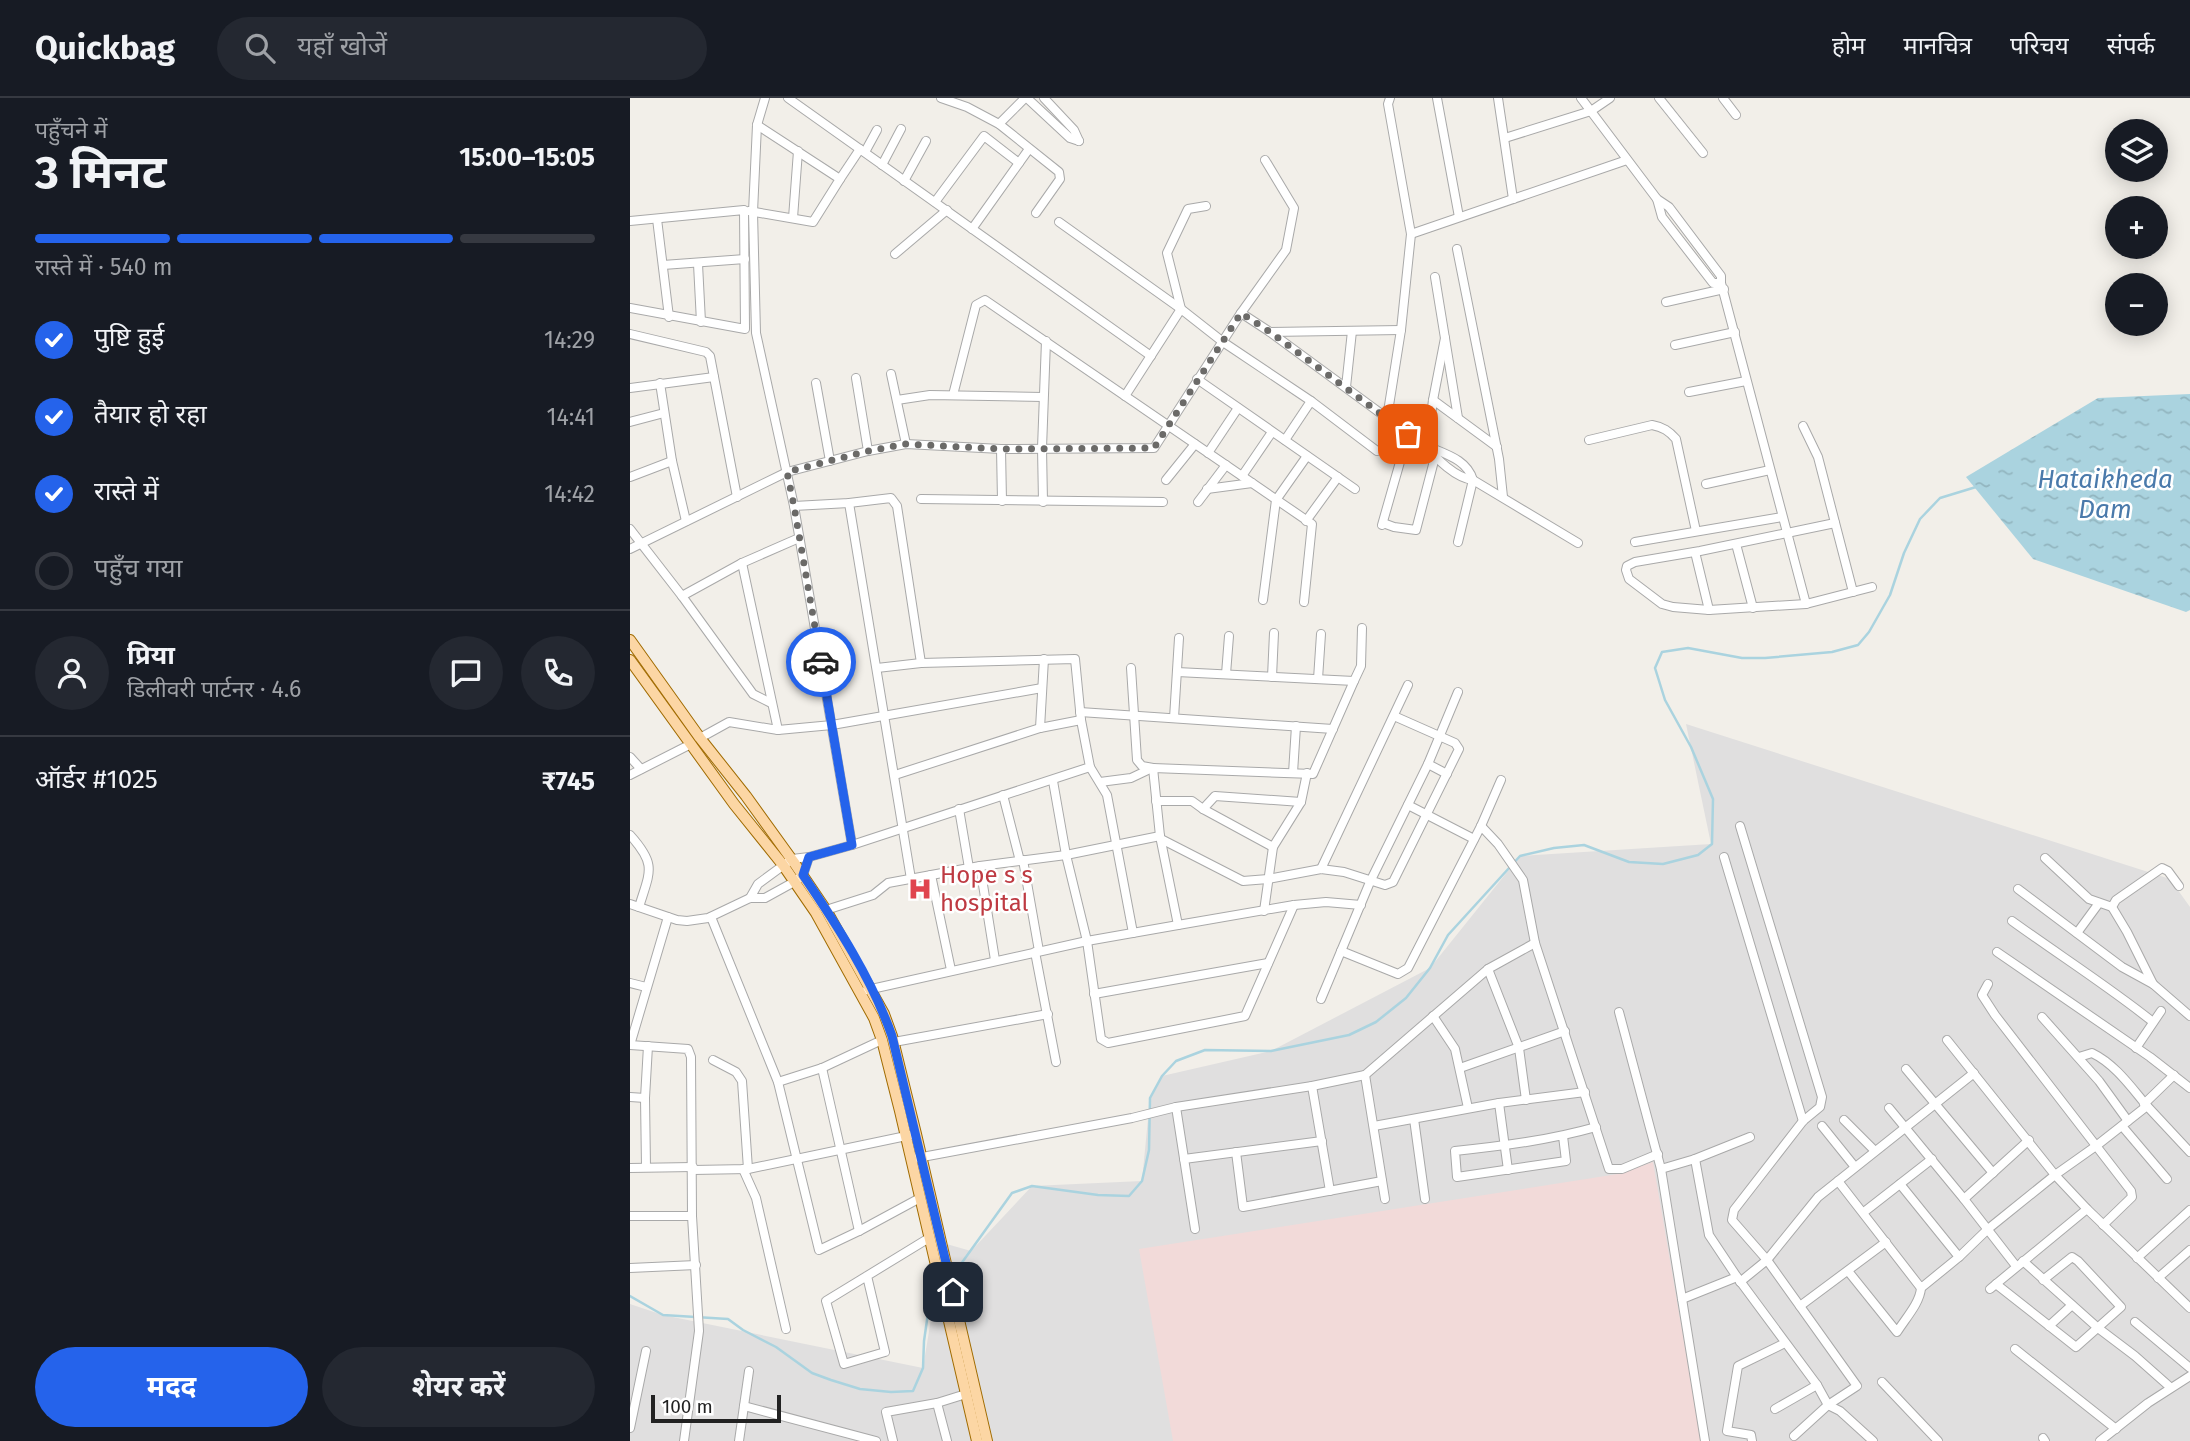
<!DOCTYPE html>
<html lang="hi">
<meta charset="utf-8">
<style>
:root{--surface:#171b24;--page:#242831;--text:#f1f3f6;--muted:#9ea1a6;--line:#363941;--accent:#2563eb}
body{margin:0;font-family:"Fira Sans","Noto Sans Devanagari",sans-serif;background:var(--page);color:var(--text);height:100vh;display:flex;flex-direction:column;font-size:26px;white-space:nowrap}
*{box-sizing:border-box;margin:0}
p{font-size:23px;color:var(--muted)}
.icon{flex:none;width:38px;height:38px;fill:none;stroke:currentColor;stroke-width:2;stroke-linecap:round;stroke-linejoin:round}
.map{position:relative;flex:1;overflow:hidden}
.drawer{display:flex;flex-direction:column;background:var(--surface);width:630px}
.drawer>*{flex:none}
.tools{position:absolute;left:1475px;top:21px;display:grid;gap:14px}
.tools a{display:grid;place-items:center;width:63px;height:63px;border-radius:50%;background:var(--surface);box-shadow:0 4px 18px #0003;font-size:35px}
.scale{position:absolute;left:21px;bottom:18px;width:130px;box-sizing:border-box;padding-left:7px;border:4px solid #222;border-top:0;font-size:19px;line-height:24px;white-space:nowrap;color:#222;-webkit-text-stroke:5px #fff;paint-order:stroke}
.pin{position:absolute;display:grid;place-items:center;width:60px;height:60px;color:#fff;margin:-30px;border-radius:14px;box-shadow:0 4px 10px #0006}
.courier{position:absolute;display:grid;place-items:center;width:70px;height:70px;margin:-35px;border:5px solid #2563eb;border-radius:50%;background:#fff;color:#222;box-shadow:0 2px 9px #0007}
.head em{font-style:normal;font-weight:700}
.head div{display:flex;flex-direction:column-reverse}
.head{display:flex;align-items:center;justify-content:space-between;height:119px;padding:0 35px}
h1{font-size:46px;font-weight:700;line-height:52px}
.bar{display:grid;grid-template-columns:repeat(4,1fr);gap:10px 7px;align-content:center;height:84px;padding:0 35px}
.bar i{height:9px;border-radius:5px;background:var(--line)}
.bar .active{background:var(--accent)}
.bar p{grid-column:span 4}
.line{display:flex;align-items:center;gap:18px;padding:0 35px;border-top:2px solid var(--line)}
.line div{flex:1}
.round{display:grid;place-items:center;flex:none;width:74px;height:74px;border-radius:37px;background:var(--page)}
ol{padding:0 35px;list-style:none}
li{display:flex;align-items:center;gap:21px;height:77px}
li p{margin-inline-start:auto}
li .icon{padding:7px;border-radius:50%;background:var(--accent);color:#fff;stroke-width:4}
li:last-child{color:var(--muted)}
li i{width:38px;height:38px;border:4px solid var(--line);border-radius:50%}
.cta{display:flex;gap:14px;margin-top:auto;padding:14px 35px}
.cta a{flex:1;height:80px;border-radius:42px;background:var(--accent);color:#fff;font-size:28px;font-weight:700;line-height:80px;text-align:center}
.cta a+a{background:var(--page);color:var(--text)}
header{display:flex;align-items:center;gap:42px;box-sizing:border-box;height:98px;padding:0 35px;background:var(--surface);border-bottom:2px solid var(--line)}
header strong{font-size:33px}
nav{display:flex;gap:38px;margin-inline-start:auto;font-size:24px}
.search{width:490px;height:63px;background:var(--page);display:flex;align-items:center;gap:18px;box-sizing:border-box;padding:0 24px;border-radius:38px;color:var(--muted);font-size:26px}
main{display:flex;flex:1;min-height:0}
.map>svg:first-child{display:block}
.residential{fill:#e0dfdf}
.commercial{fill:#f2dad9}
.water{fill:url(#water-ripples)}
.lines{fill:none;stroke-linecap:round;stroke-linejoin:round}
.stream{stroke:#aad3df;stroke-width:2.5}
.minor-casing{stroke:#a9a9a9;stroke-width:10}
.major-casing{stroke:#a06b00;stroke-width:12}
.minor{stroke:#fff;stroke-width:8}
.major{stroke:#fcd6a4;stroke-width:10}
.done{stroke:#6b6a68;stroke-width:7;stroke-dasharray:0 12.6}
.route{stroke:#2563eb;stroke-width:9}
.labels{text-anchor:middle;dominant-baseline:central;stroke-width:5;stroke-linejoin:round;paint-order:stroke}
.health-label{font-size:24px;fill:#be3a42;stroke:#fff;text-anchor:start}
.water-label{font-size:26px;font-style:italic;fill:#4a7aab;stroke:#fff}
</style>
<header>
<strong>Quickbag</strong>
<div class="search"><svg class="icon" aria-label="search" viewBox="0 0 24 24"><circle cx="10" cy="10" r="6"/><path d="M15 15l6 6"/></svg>यहाँ खोजें</div>
<nav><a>होम</a><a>मानचित्र</a><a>परिचय</a><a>संपर्क</a></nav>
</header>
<main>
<section class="drawer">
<div class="head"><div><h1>3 मिनट</h1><p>पहुँचने में</p></div><em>15:00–15:05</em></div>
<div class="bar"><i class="active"></i><i class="active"></i><i class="active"></i><i></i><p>रास्ते में · 540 m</p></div>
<ol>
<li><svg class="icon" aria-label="check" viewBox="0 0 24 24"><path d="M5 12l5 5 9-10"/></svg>पुष्टि हुई<p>14:29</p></li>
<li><svg class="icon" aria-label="check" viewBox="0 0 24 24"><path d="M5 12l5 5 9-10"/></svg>तैयार हो रहा<p>14:41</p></li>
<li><svg class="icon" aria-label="check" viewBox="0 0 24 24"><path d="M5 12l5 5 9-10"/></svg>रास्ते में<p>14:42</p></li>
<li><i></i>पहुँच गया</li>
</ol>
<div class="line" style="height:126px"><a class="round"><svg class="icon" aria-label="person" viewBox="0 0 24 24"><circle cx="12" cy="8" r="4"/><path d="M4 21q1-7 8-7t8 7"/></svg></a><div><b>प्रिया</b><p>डिलीवरी पार्टनर · 4.6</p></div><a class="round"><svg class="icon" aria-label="chat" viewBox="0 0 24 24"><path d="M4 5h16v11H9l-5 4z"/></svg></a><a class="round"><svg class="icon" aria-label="phone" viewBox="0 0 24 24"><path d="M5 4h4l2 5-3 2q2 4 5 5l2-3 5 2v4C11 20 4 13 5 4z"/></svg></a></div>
<div class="line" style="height:91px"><div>ऑर्डर #1025</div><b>₹745</b></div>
<div class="cta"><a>मदद</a><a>शेयर करें</a></div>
</section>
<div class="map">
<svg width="1560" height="1343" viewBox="0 0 1560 1343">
<defs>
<pattern id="water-ripples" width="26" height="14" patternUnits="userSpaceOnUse" patternTransform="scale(1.75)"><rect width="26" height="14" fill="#aad3df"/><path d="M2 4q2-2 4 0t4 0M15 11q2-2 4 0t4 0" fill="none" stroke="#92b5bf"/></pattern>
</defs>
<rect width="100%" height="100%" fill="#f2efe9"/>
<path class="residential" d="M 1056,626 L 1540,781 L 1560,809 L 1560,1343 L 0,1343 L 0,1206 L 33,1217 L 293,1270 L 308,1178 L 299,1141 L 341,1153 L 402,1088 L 512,1083 L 520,1000 L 532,978 L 641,953 L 800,870 L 890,758 L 1081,746 Z"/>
<path class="commercial" d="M 1023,1064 L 1071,1343 L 543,1343 L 509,1151 L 988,1076 Z"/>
<path class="water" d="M 1560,296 L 1560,512 L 1556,514 L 1403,461 L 1336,379 L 1468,300 Z"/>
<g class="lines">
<g class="stream">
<path d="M 323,1177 L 382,1095 L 402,1088 L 468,1097 L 499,1098 L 512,1083 L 519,1052 L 520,1000 L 532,978 L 546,963 L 575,952 L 641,953 L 719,937 L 746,924 L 776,900 L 800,870 L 818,837 L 890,758 L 924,750 L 954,747 L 999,764 L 1033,766 L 1068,757 L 1082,746 L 1083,701 L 1061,649 L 1035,602 L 1025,570 L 1032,554 L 1058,550 L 1112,560 L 1135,560 L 1202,554 L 1228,547 L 1239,534 L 1260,497 L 1274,455 L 1290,421 L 1310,400 L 1346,389"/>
<path d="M 0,1198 L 33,1217 L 98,1221 L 113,1232 L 146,1249 L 182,1275 L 201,1282 L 230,1291 L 261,1294 L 283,1293 L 293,1270 L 294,1243 L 299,1208 L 308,1196"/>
</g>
<g class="minor-casing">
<g id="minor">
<path d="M 135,0 L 127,27 L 123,114 L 126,235 L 164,408 L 222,747"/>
<path d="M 158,0 L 521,258"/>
<path d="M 311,0 L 337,9 L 369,26 L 429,74 L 430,81 L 406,115"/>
<path d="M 397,0 L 440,40 L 449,43"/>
<path d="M 414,0 L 444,32 L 449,43"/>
<path d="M 807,0 L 829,119"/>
<path d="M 868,0 L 883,101"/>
<path d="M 951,0 L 1027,101 L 1039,109 L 1091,178 L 1091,185 L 1176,506 L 1242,489"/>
<path d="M 1029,0 L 1073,55"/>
<path d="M 1093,0 L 1106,17"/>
<path d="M 369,26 L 395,0"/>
<path d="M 875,40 L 961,13 L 980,0"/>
<path d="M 235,54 L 247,32"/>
<path d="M 252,67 L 271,31"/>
<path d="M 210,81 L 230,51"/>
<path d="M 274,83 L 296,43"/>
<path d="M 1027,101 L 1032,119 L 1083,185 L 1091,185"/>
<path d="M 305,104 L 354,38 L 389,65"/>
<path d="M 119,113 L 183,124 L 210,81 L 127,27"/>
<path d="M 163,120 L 168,53"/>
<path d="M 27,121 L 39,219"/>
<path d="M 0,123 L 114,112 L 115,231 L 0,210"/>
<path d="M 429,124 L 551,211 L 593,244 L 681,303 L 747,353"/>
<path d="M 342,131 L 399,51"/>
<path d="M 781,136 L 997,62"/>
<path d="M 827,151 L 869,361 L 873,399"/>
<path d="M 265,156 L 317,112"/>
<path d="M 68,166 L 71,224"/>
<path d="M 33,167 L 115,161"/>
<path d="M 805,179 L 828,320"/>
<path d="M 1036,204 L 1094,191"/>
<path d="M 611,215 L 640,234 L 757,320 L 771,232 L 781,136 L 758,6 L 760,0"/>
<path d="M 640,234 L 771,232"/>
<path d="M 0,236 L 76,254 L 80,258 L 107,399"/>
<path d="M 815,240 L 803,302 L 797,348 C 806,361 826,380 843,382 L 948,445"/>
<path d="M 1045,247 L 1105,234"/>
<path d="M 261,276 L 276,346"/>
<path d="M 226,280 L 238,353"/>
<path d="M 567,281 L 725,391"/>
<path d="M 30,285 L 42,363 L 56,423"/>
<path d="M 186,285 L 200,363"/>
<path d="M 716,289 L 722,233"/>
<path d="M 0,290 L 84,279"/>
<path d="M 1059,294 L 1116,283"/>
<path d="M 323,297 L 346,207 L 355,202 L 682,426 L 674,504"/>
<path d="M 495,298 L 551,211 L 537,155 L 558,111 L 576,108"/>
<path d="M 267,302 L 300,297 L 413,299"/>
<path d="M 803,302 L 867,349"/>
<path d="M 757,320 C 768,328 778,337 789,344 C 808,355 836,358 843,382 L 828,444"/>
<path d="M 0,324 L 34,315"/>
<path d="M 1173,328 L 1188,359 L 1223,494"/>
<path d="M 655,342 L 681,303"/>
<path d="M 959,342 L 1022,327 C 1033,329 1039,333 1046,341 L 1066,433"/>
<path d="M 371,351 L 372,403"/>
<path d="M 578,355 L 608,310"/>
<path d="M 612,378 L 642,334"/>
<path d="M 0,379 L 42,363"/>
<path d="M 536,382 L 565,346"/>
<path d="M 1076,386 L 1140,372"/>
<path d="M 577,391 L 622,385"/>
<path d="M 291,401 L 533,404"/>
<path d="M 413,404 L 412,350 L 416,243"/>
<path d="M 568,404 L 596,367"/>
<path d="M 219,405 L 281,781"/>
<path d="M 164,408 L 219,405 L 261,400 L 267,408 L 291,565"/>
<path d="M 676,423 L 708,379"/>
<path d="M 753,425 L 764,429 L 786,432 L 805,359"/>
<path d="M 752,427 L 778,336"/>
<path d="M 0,431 L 52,498 L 123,596 L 141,605"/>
<path d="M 1005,444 L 1152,419"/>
<path d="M 1106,446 L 1123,510"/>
<path d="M 0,451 L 157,374 L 238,353 L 276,346 L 371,351 L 524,350 L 611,215 L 656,152 L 664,110 L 635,62"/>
<path d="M 1065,454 L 1079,512"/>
<path d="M 112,465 L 148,632"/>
<path d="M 52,498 L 112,465 L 169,440"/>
<path d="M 633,502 L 646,402 L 677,358"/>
<path d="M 1176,506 L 1079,512 L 1043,509 L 1032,506 L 999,481 L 996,472 L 997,468 L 1005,464 L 1070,453 L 1205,425"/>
<path d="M 501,570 L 507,662 L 512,668 L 523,670"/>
<path d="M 547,574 L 724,583 L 683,676 L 523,670 L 530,738 L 548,827"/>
<path d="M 596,576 L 599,538"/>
<path d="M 642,579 L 644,535"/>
<path d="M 688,581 L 691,536"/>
<path d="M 724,583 L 731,568 L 732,530"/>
<path d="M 450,614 L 703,631"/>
<path d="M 544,620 L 549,540"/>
<path d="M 410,630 L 414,561"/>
<path d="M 70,640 L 99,624 L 148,632 L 202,627 L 412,590"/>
<path d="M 0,659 L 11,671"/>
<path d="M 798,666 L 817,676"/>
<path d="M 460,669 L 477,697 L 503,835"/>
<path d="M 663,675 L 666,628"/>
<path d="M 0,677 L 61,646"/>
<path d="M 265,677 L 410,630 L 451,622"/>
<path d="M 423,683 L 436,757 L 457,843 L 471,941 L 478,945 L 615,918 L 664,807"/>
<path d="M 470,684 L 501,680 L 520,671"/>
<path d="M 373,697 L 390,763"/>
<path d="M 526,703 L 562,703 L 573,711 L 643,749"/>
<path d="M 778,707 L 844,741"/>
<path d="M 329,711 L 339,770"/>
<path d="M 573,711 L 585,698 L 671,704"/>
<path d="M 851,728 L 868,746 L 893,782 L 905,845 L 979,1071 L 992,1071 L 1028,1056"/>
<path d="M 1110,728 L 1192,999 L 1190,1009 L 1173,1023 L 1104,1112 L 1102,1122 L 1137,1162 L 1227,1288 L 1198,1307 L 1164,1338"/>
<path d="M 0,737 C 27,767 20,773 9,809"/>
<path d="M 531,741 L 613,783 L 638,781 L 691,771 L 714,774 L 755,787 L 763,784 L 829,651 L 825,645 L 764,618"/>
<path d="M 1094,759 L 1173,1023"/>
<path d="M 1415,760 L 1459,801 L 1482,809"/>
<path d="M 393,762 L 409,853"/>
<path d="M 350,768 L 365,862"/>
<path d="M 691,771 L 778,587"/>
<path d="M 301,777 L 321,872"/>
<path d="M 1388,791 L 1492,869 L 1523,886 L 1560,918"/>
<path d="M 120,800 L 128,786 L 162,761 L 179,759 L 222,747 L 460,669 L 451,622 L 445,561 L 291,565 L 247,570"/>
<path d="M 0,806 L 47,822 L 57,823 L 78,820 L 120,800 L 135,800 L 164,784 L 173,777 L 179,759"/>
<path d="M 196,812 L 243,797 L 258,785 L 350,768 L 436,757 L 530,738"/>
<path d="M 634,813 L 643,749 L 671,704 L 677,675"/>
<path d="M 81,819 L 148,984 L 189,1152 L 229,1133 L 290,1100"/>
<path d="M 1382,823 C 1429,857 1478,888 1523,924"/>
<path d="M 1447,835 L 1469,805"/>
<path d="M 711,853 L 768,876 L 778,870 L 851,728 L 871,682"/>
<path d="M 405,854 L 426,964"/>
<path d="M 1367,854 L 1520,959 L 1560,990"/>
<path d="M 858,871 L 889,950 L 896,1002"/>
<path d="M 0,885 L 16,889"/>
<path d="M 1358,886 L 1352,897 L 1365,917 L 1501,1093 L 1502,1099 L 1473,1127"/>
<path d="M 1523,886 L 1497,834 L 1482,809 L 1486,802 L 1532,770 L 1538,773 L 1549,788"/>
<path d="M 237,892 L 457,843 L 548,827 L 664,807 L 696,804 L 731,807"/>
<path d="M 464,896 L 638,865"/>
<path d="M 691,901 L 740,784 L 798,666 L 828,594"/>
<path d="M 989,914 L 1031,1071 L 1075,1343"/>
<path d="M 803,918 L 825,951 L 838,1010"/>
<path d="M 1412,919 L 1469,983 L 1498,1023"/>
<path d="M 1317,942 L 1425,1077 L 1457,1111 L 1560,1210"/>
<path d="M 264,944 L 418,916"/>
<path d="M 0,947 L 58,951 L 61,959 L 62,1118 L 69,1233 L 54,1343"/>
<path d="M 0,947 L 38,819"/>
<path d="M 1506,950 L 1531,913"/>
<path d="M 1449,959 L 1462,955 C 1485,966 1501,989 1517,1008"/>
<path d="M 83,962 L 106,974 L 112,983 L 118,1071"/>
<path d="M 192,970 L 229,1133"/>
<path d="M 830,970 L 935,933"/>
<path d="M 1276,971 L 1363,1075"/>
<path d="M 735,977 L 755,1101"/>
<path d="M 148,984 L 192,970 L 252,942"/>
<path d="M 682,988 L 700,1093"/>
<path d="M 0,999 L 15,1000"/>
<path d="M 869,1005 L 878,1072"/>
<path d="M 1514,1006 L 1544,977"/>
<path d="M 546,1009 L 565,1131"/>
<path d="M 1259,1010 L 1334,1101 L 1386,1168"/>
<path d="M 784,1021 L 795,1101"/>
<path d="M 1214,1022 L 1245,1053"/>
<path d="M 744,1028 L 869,1005 L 955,994"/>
<path d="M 1192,1028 L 1225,1069"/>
<path d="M 1492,1028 L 1537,1081"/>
<path d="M 933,1038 L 936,1063 L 827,1079 L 825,1053 C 873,1048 920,1042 966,1029"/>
<path d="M 606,1054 L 613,1109 L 752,1083"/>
<path d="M 287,1060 L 502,1020 L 546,1009 L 682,988 L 735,977 L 858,871 L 905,845"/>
<path d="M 554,1061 L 692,1043"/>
<path d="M 1065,1061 L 1079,1137 L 1107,1179 L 1187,1287 L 1198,1307 L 1210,1313 L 1243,1343"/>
<path d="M 16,1069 L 15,1000 L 18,948"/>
<path d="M 0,1070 L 63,1069"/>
<path d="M 113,1071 L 126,1100 L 156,1231"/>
<path d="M 1031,1071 L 1065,1061 L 1120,1039"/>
<path d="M 63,1072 L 118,1071 L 281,1037"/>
<path d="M 1208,1083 L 1291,1190 L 1329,1159 L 1358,1131 L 1425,1077 L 1466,1048 L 1517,1008 L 1560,1054"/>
<path d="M 1270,1086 L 1329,1159"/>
<path d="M 1334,1101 L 1399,1042"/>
<path d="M 1234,1114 L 1302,1061"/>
<path d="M 0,1118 L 62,1118"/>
<path d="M 1507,1160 L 1560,1112"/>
<path d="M 1393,1163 L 1468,1230 L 1505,1258 L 1540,1289"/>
<path d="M 0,1170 L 66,1167"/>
<path d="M 1218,1173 L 1267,1234 C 1275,1221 1290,1205 1291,1190"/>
<path d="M 237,1178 L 255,1254 L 214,1266 L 196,1203 L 299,1140"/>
<path d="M 1528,1180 L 1560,1152"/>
<path d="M 1110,1184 L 1137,1162 L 1188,1099 L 1344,975"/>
<path d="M 1366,1186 L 1446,1249 L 1491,1209 L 1448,1163 L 1442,1159 L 1413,1182"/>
<path d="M 1360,1191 L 1457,1111"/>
<path d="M 1052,1201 L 1107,1179"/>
<path d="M 1170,1208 L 1256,1144"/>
<path d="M 1505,1224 L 1560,1270"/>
<path d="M 1419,1228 L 1442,1207"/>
<path d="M 1385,1251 L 1486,1331"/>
<path d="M 1252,1284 L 1308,1343"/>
<path d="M 307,1305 L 317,1343"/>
<path d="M 114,1308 L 246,1343"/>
<path d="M 1145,1311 L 1187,1287"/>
<path d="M 0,1330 L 16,1253"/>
<path d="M 1413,1340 L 1415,1343"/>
<path d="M 109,1343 L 119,1273"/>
<path d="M 263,1343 L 256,1314 L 307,1305 L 336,1296"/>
<path d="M 1122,1343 L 1121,1337 L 1097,1333 L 1108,1268 L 1155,1245"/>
<path d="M 1470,1343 L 1518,1305 L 1560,1278"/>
</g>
</g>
<g class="major-casing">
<g id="major">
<path d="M 0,542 L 70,640 L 116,698 L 165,766 L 196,812 L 254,916 L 262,938 L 286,1036 L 357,1343"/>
<path d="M 0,562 L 104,706 L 153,767 L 186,815 L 244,920 L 252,942 L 270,1013 L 347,1343"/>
</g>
</g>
<use href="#minor" class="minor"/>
<use href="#major" class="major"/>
</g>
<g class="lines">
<path class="done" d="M 191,564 L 164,408 L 157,374 L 238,353 L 276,346 L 371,351 L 524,350 L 611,215 L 640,234 L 778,336"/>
<path class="route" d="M 191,564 L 222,747 L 179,759 L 173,777 C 207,827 242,881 262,938 L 323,1194"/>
</g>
<defs>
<g id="hospital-bare" transform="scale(1.89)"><path d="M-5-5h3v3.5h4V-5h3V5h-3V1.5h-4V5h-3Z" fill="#e0444e" stroke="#fff" stroke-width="2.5" paint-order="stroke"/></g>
</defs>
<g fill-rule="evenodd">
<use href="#hospital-bare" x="290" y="791"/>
</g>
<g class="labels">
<g class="health-label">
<text x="310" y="777">Hope s s<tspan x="310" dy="28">hospital</tspan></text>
</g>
<g class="water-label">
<text x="1475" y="381">Hataikheda<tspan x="1475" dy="30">Dam</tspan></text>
</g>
</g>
</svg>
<div class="tools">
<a><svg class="icon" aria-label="layers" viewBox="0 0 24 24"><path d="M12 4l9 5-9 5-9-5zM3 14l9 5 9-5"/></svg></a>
<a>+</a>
<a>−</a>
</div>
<div class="scale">100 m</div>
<div class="pin" style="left:778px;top:336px;background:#ea580c"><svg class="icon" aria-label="bag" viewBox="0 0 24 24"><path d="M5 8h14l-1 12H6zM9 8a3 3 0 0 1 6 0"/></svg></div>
<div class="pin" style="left:323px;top:1194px;background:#1f2937"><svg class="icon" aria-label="home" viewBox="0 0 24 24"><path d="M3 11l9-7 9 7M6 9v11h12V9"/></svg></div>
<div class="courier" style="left:191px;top:564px"><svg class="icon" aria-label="car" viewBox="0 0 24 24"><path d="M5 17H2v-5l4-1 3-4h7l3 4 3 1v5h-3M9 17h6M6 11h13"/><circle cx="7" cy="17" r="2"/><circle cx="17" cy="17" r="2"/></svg></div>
</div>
</main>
